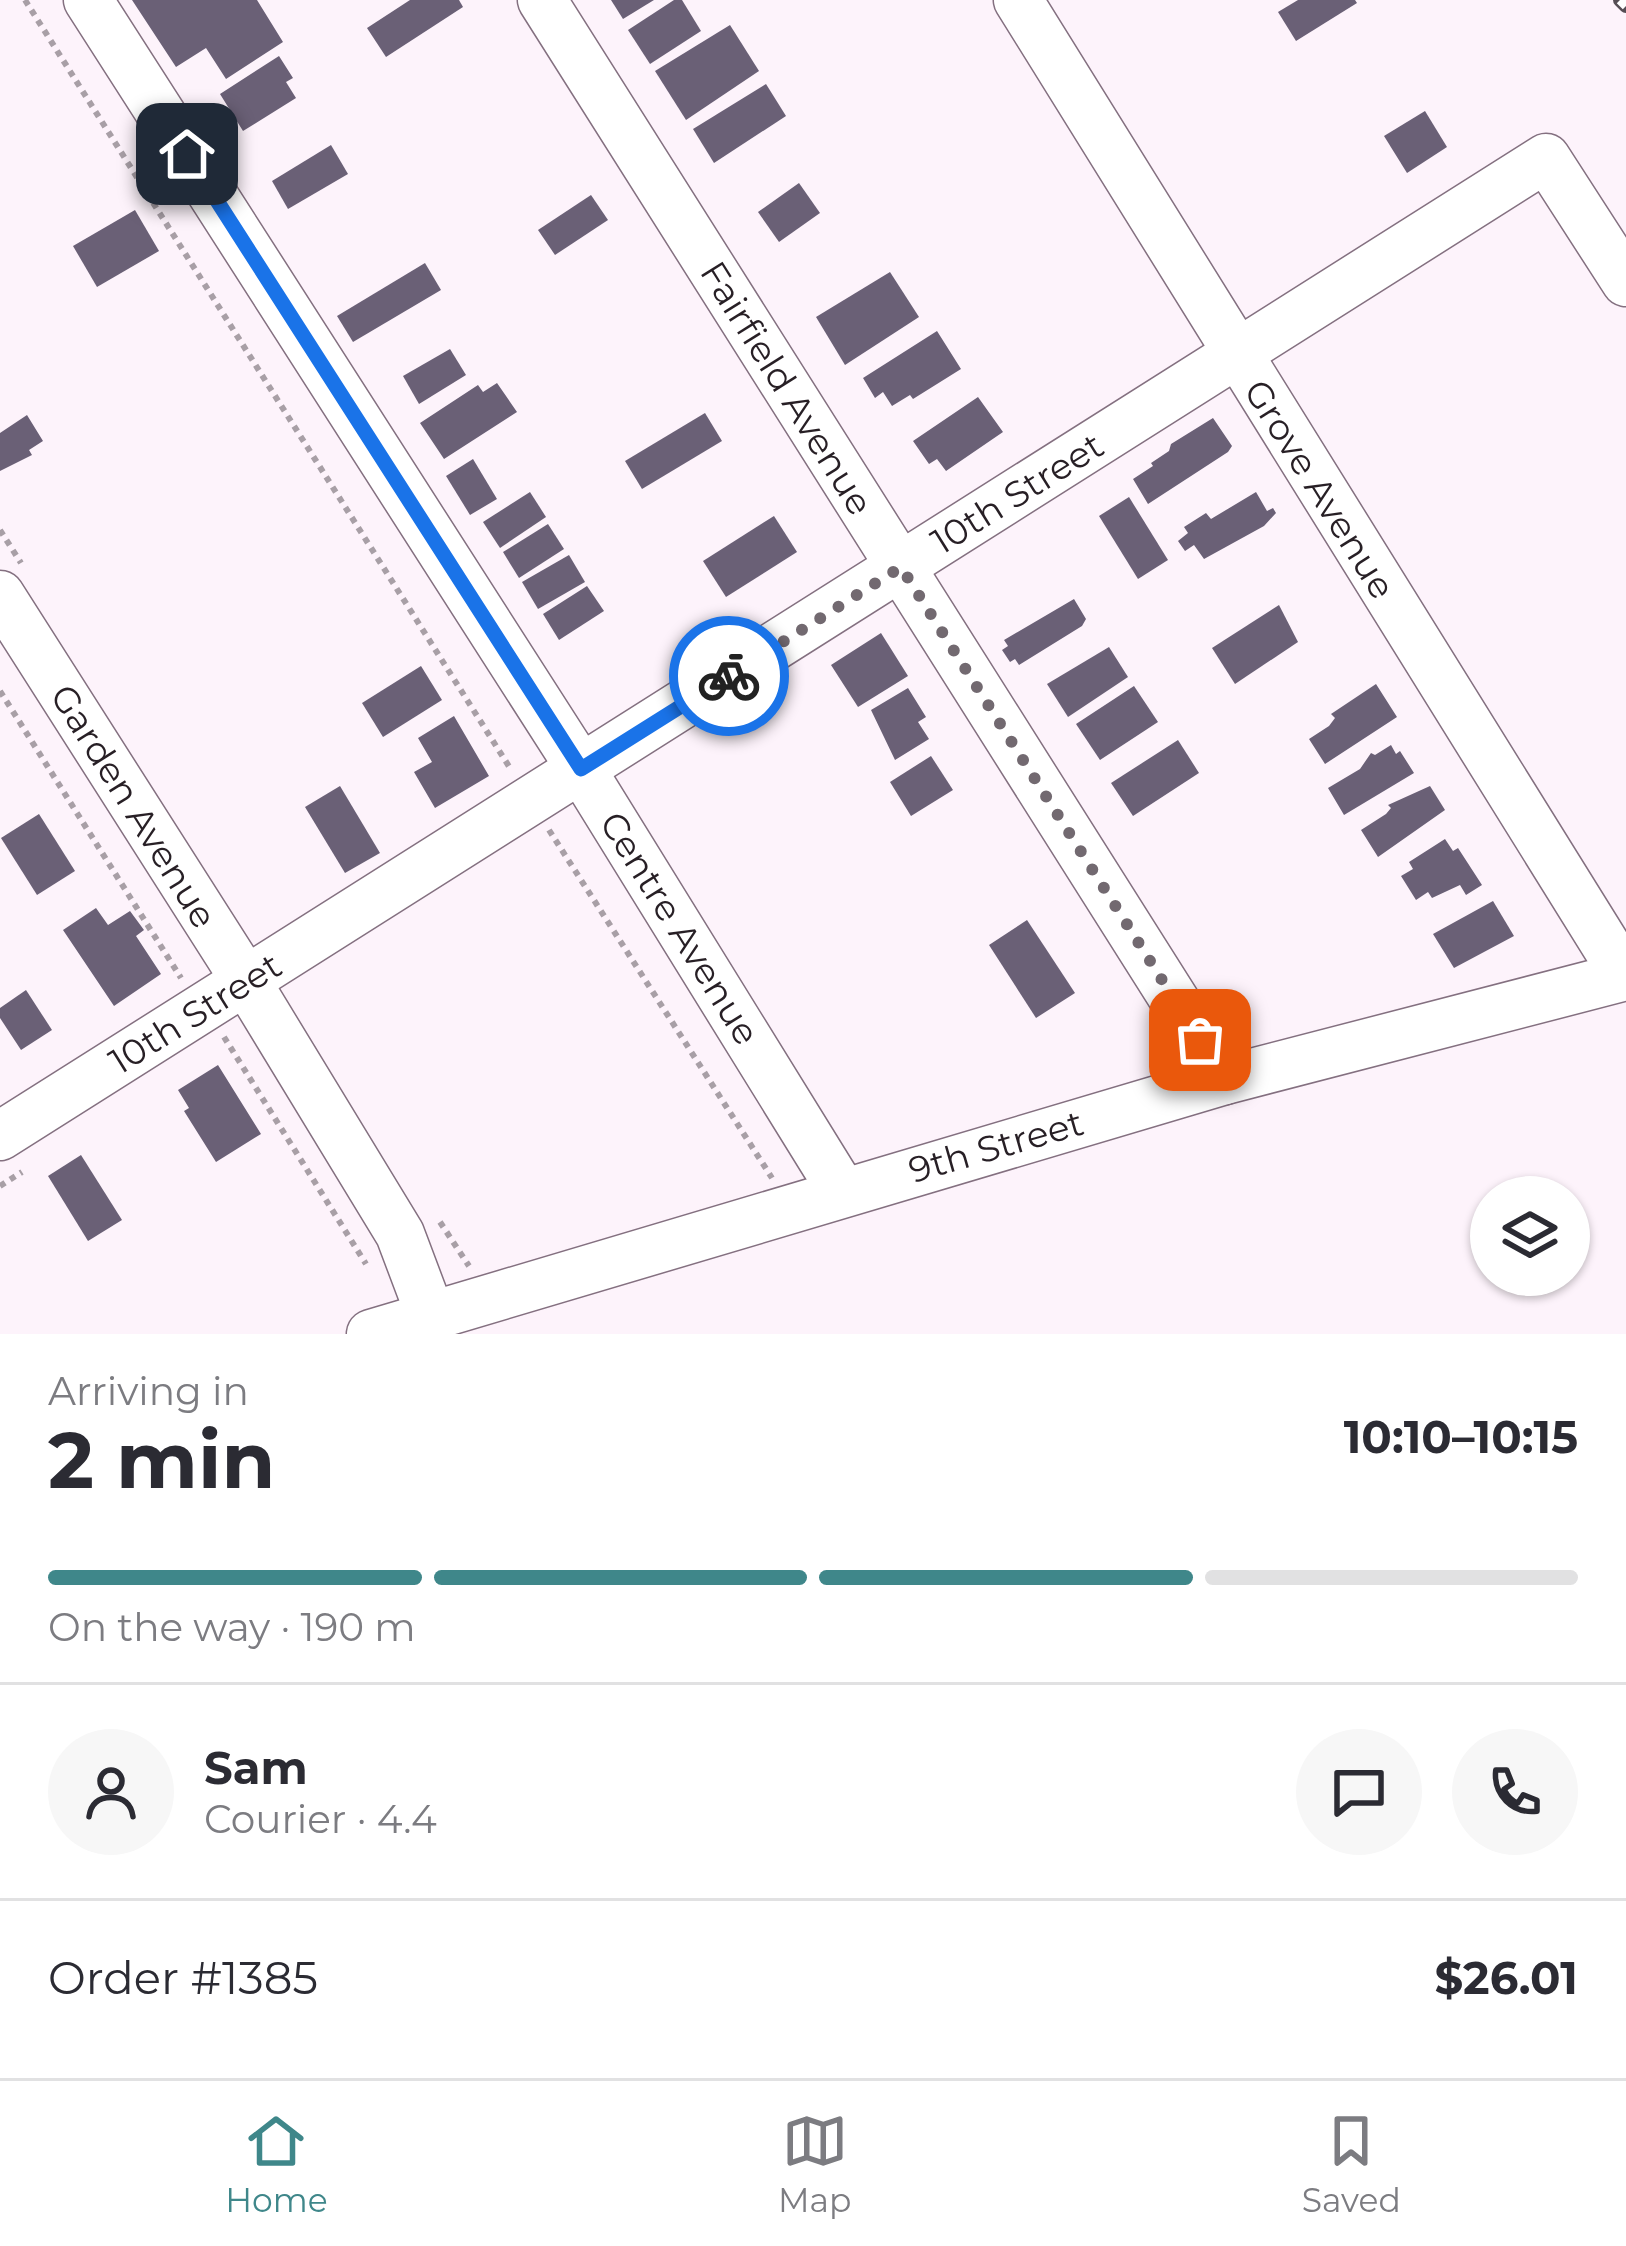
<!DOCTYPE html>
<meta charset="utf-8">
<style>
:root{--surface:#fff;--page:#f7f7f7;--text:#2b2b33;--muted:#7c7c81;--line:#e1e1e2;--accent:#3f878a}
body{margin:0;font-family:Montserrat,sans-serif;background:var(--page);color:var(--text);height:100vh;display:flex;flex-direction:column;font-size:45px;white-space:nowrap}
*{box-sizing:border-box;margin:0}
p{font-size:39px;color:var(--muted)}
.icon{flex:none;width:66px;height:66px;fill:none;stroke:currentColor;stroke-width:2;stroke-linecap:round;stroke-linejoin:round}
.map{position:relative;height:1334px;overflow:hidden}
.sheet{display:flex;flex-direction:column;background:var(--surface);flex:1}
.sheet>*{flex:none}
.fabs{position:absolute;left:1470px;top:1176px;display:grid;gap:24px}
.fabs a{display:grid;place-items:center;width:120px;height:120px;border-radius:50%;background:var(--surface);box-shadow:0 3px 9px #0004;font-size:60px}
.pin{position:absolute;display:grid;place-items:center;width:102px;height:102px;color:#fff;margin:-51px;border-radius:24px;box-shadow:0 6px 18px #0006}
.courier{position:absolute;display:grid;place-items:center;width:120px;height:120px;margin:-60px;border:9px solid #1a73e8;border-radius:50%;background:#fff;color:#222;box-shadow:0 3px 15px #0007}
.head em{font-style:normal;font-weight:700}
.head div{display:flex;flex-direction:column-reverse}
.head{display:flex;align-items:center;justify-content:space-between;height:204px;padding:0 48px}
h1{font-size:78px;font-weight:700;line-height:90px}
.bar{display:grid;grid-template-columns:repeat(4,1fr);gap:18px 12px;align-content:center;height:144px;padding:0 48px}
.bar i{height:15px;border-radius:9px;background:var(--line)}
.bar .active{background:var(--accent)}
.bar p{grid-column:span 4}
.line{display:flex;align-items:center;gap:30px;padding:0 48px;border-top:3px solid var(--line)}
.line div{flex:1}
.round{display:grid;place-items:center;flex:none;width:126px;height:126px;border-radius:63px;background:var(--page)}
.dock{display:flex;justify-content:space-around;align-items:center;height:168px;border-top:3px solid var(--line);background:var(--surface);font-size:33px;color:var(--muted)}
.dock a{display:grid;justify-items:center;gap:6px}
.dock .active{color:var(--accent)}
.map>svg:first-child{display:block}
.building{fill:#6a6076}
.lines{fill:none;stroke-linecap:round;stroke-linejoin:round}
.minor-casing{stroke:#847080;stroke-width:51}
.path{stroke:#a89fa6;stroke-width:6;stroke-dasharray:6 6;stroke-linecap:butt}
.minor{stroke:#fff;stroke-width:48}
.rail-casing{stroke:#564d54;stroke-width:14}
.rail{stroke:#fff;stroke-width:9;stroke-dasharray:27;stroke-linecap:butt}
.done{stroke:#726970;stroke-width:12;stroke-dasharray:0 21.6}
.route{stroke:#1a73e8;stroke-width:15}
.labels{text-anchor:middle;dominant-baseline:central;stroke-width:12;stroke-linejoin:round;paint-order:stroke}
.street-label{font-size:36px;fill:#271f25;stroke:#fff}
</style>
<div class="map">
<svg width="1626" height="1334" viewBox="0 0 1626 1334">
<rect width="100%" height="100%" fill="#fdf3fb"/>
<g class="building">
<path d="M 132,0 L 257,0 L 283,42 L 226,79 L 206,48 L 176,67 Z"/>
<path d="M 410,0 L 459,0 L 463,7 L 386,57 L 367,28 Z"/>
<path d="M 611,0 L 654,0 L 623,19 Z"/>
<path d="M 674,0 L 682,0 L 701,31 L 650,64 L 628,30 Z"/>
<path d="M 1298,0 L 1355,0 L 1357,3 L 1296,41 L 1278,12 Z"/>
<path d="M 730,25 L 759,71 L 686,120 L 655,71 Z"/>
<path d="M 279,56 L 293,78 L 286,82 L 296,98 L 243,131 L 220,94 Z"/>
<path d="M 766,84 L 786,116 L 714,163 L 693,129 Z"/>
<path d="M 1425,111 L 1447,147 L 1407,173 L 1384,136 Z"/>
<path d="M 331,145 L 348,174 L 288,209 L 272,181 Z"/>
<path d="M 799,183 L 820,213 L 779,242 L 758,212 Z"/>
<path d="M 591,195 L 608,220 L 555,255 L 538,230 Z"/>
<path d="M 135,210 L 159,251 L 97,287 L 73,246 Z"/>
<path d="M 425,263 L 441,290 L 353,342 L 337,316 Z"/>
<path d="M 890,272 L 919,317 L 845,365 L 816,317 Z"/>
<path d="M 937,331 L 961,369 L 913,399 L 910,395 L 892,406 L 883,392 L 875,398 L 863,378 Z"/>
<path d="M 450,349 L 466,375 L 419,404 L 403,376 Z"/>
<path d="M 497,383 L 517,412 L 444,459 L 420,423 L 478,385 L 483,392 Z"/>
<path d="M 978,397 L 1003,432 L 946,471 L 937,459 L 929,464 L 913,441 Z"/>
<path d="M 705,413 L 722,441 L 642,489 L 625,461 Z"/>
<path d="M 27,415 L 43,441 L 29,450 L 32,455 L 0,471 L 0,433 Z"/>
<path d="M 1213,418 L 1232,446 L 1228,452 L 1148,504 L 1133,479 L 1153,466 L 1151,463 L 1169,451 L 1171,444 Z"/>
<path d="M 473,459 L 497,499 L 470,515 L 446,476 Z"/>
<path d="M 530,492 L 546,517 L 500,548 L 483,522 Z"/>
<path d="M 1256,492 L 1267,511 L 1273,508 L 1276,513 L 1264,526 L 1204,559 L 1194,545 L 1185,551 L 1178,541 L 1188,533 L 1184,527 L 1206,513 L 1211,519 Z"/>
<path d="M 1129,497 L 1168,560 L 1138,579 L 1099,516 Z"/>
<path d="M 774,516 L 797,552 L 726,597 L 703,561 Z"/>
<path d="M 548,524 L 564,549 L 519,578 L 503,552 Z"/>
<path d="M 569,555 L 585,582 L 538,609 L 522,582 Z"/>
<path d="M 587,586 L 604,611 L 559,640 L 543,614 Z"/>
<path d="M 1074,599 L 1086,619 L 1082,626 L 1019,665 L 1015,659 L 1010,662 L 1002,650 L 1008,646 L 1004,640 Z"/>
<path d="M 1279,605 L 1298,642 L 1235,684 L 1212,648 Z"/>
<path d="M 881,633 L 908,676 L 858,707 L 831,665 Z"/>
<path d="M 1109,647 L 1128,677 L 1068,717 L 1047,684 Z"/>
<path d="M 421,666 L 442,700 L 383,737 L 362,703 Z"/>
<path d="M 1376,684 L 1397,717 L 1325,764 L 1309,739 L 1329,726 L 1335,718 L 1331,714 Z"/>
<path d="M 1134,686 L 1158,722 L 1100,760 L 1076,724 Z"/>
<path d="M 908,688 L 926,717 L 918,722 L 929,739 L 895,760 L 871,710 Z"/>
<path d="M 454,716 L 489,776 L 435,808 L 414,772 L 432,762 L 418,738 Z"/>
<path d="M 1178,740 L 1199,773 L 1133,816 L 1111,783 Z"/>
<path d="M 1391,745 L 1396,754 L 1400,751 L 1414,773 L 1344,815 L 1328,788 L 1360,769 L 1371,753 L 1375,755 Z"/>
<path d="M 931,756 L 953,790 L 911,816 L 890,782 Z"/>
<path d="M 340,786 L 380,853 L 345,873 L 305,807 Z"/>
<path d="M 1430,786 L 1445,810 L 1378,857 L 1361,830 L 1386,814 L 1391,808 L 1388,805 Z"/>
<path d="M 39,814 L 75,871 L 37,895 L 1,838 Z"/>
<path d="M 1445,839 L 1453,851 L 1458,848 L 1482,885 L 1466,895 L 1460,885 L 1432,898 L 1428,892 L 1416,900 L 1401,876 L 1413,869 L 1409,862 Z"/>
<path d="M 1493,901 L 1514,936 L 1454,968 L 1433,934 Z"/>
<path d="M 96,908 L 108,925 L 130,911 L 144,930 L 136,936 L 161,974 L 114,1006 L 63,930 Z"/>
<path d="M 1027,920 L 1075,993 L 1036,1018 L 989,945 Z"/>
<path d="M 26,990 L 52,1030 L 21,1050 L 0,1018 L 0,1008 Z"/>
<path d="M 218,1065 L 261,1134 L 216,1162 L 184,1111 L 189,1108 L 178,1090 Z"/>
<path d="M 81,1155 L 122,1220 L 88,1241 L 48,1176 Z"/>
</g>
<g class="lines">
<g class="minor-casing">
<g id="minor">
<path d="M 88,0 L 581,769 L 842,1191"/>
<path d="M 542,0 L 1225,1080"/>
<path d="M 1018,0 L 1625,976"/>
<path d="M 0,595 L 246,981 L 400,1234 L 432,1319 L 426,1334"/>
<path d="M 0,1136 L 1546,158 L 1626,282"/>
<path d="M 371,1334 L 1225,1080 L 1626,976"/>
</g>
</g>
<g class="path">
<path d="M 25,0 L 510,768"/>
<path d="M 0,530 L 21,563"/>
<path d="M 0,691 L 181,978"/>
<path d="M 549,830 L 772,1178"/>
<path d="M 224,1037 L 366,1264"/>
<path d="M 0,1186 L 22,1172"/>
<path d="M 440,1222 L 469,1266"/>
</g>
<use href="#minor" class="minor"/>
<g class="rail-casing">
<path id="rail" d="M 1620,0 L 1626,6"/>
</g>
<use href="#rail" class="rail"/>
</g>
<g class="lines">
<path class="done" d="M 729,676 L 901,567 L 1200,1040"/>
<path class="route" d="M 187,154 L 581,769 L 729,676"/>
</g>
<g class="labels">
<g class="street-label">
<text transform="translate(787 388) rotate(58)">Fairfield Avenue</text>
<text transform="translate(1320 489) rotate(58)">Grove Avenue</text>
<text transform="translate(1017 493) rotate(-32)">10th Street</text>
<text transform="translate(134 806) rotate(58)">Garden Avenue</text>
<text transform="translate(680 928) rotate(58)">Centre Avenue</text>
<text transform="translate(195 1013) rotate(-32)">10th Street</text>
<text transform="translate(996 1146) rotate(-16)">9th Street</text>
</g>
</g>
</svg>
<div class="fabs">
<a><svg class="icon" aria-label="layers" viewBox="0 0 24 24"><path d="M12 4l9 5-9 5-9-5zM3 14l9 5 9-5"/></svg></a>
</div>
<div class="pin" style="left:1200px;top:1040px;background:#ea580c"><svg class="icon" aria-label="bag" viewBox="0 0 24 24"><path d="M5 8h14l-1 12H6zM9 8a3 3 0 0 1 6 0"/></svg></div>
<div class="pin" style="left:187px;top:154px;background:#1f2937"><svg class="icon" aria-label="home" viewBox="0 0 24 24"><path d="M3 11l9-7 9 7M6 9v11h12V9"/></svg></div>
<div class="courier" style="left:729px;top:676px"><svg class="icon" aria-label="bike" viewBox="0 0 24 24"><circle cx="6" cy="16" r="4"/><circle cx="18" cy="16" r="4"/><path d="M6 16l4-8h5l3 8M10 8l3 8H6M13 5h3"/></svg></div>
</div>
<section class="sheet">
<div class="head"><div><h1>2 min</h1><p>Arriving in</p></div><em>10:10–10:15</em></div>
<div class="bar"><i class="active"></i><i class="active"></i><i class="active"></i><i></i><p>On the way · 190 m</p></div>
<div class="line" style="height:216px"><a class="round"><svg class="icon" aria-label="person" viewBox="0 0 24 24"><circle cx="12" cy="8" r="4"/><path d="M4 21q1-7 8-7t8 7"/></svg></a><div><b>Sam</b><p>Courier · 4.4</p></div><a class="round"><svg class="icon" aria-label="chat" viewBox="0 0 24 24"><path d="M4 5h16v11H9l-5 4z"/></svg></a><a class="round"><svg class="icon" aria-label="phone" viewBox="0 0 24 24"><path d="M5 4h4l2 5-3 2q2 4 5 5l2-3 5 2v4C11 20 4 13 5 4z"/></svg></a></div>
<div class="line" style="height:156px"><div>Order #1385</div><b>$26.01</b></div>
</section>
<nav class="dock">
<a class="active"><svg class="icon" aria-label="home" viewBox="0 0 24 24"><path d="M3 11l9-7 9 7M6 9v11h12V9"/></svg>Home</a>
<a><svg class="icon" aria-label="map" viewBox="0 0 24 24"><path d="M3 6l6-2 6 2 6-2v14l-6 2-6-2-6 2zM9 4v14M15 6v14"/></svg>Map</a>
<a><svg class="icon" aria-label="saved" viewBox="0 0 24 24"><path d="M7 4h10v16l-5-4-5 4z"/></svg>Saved</a>
</nav>
